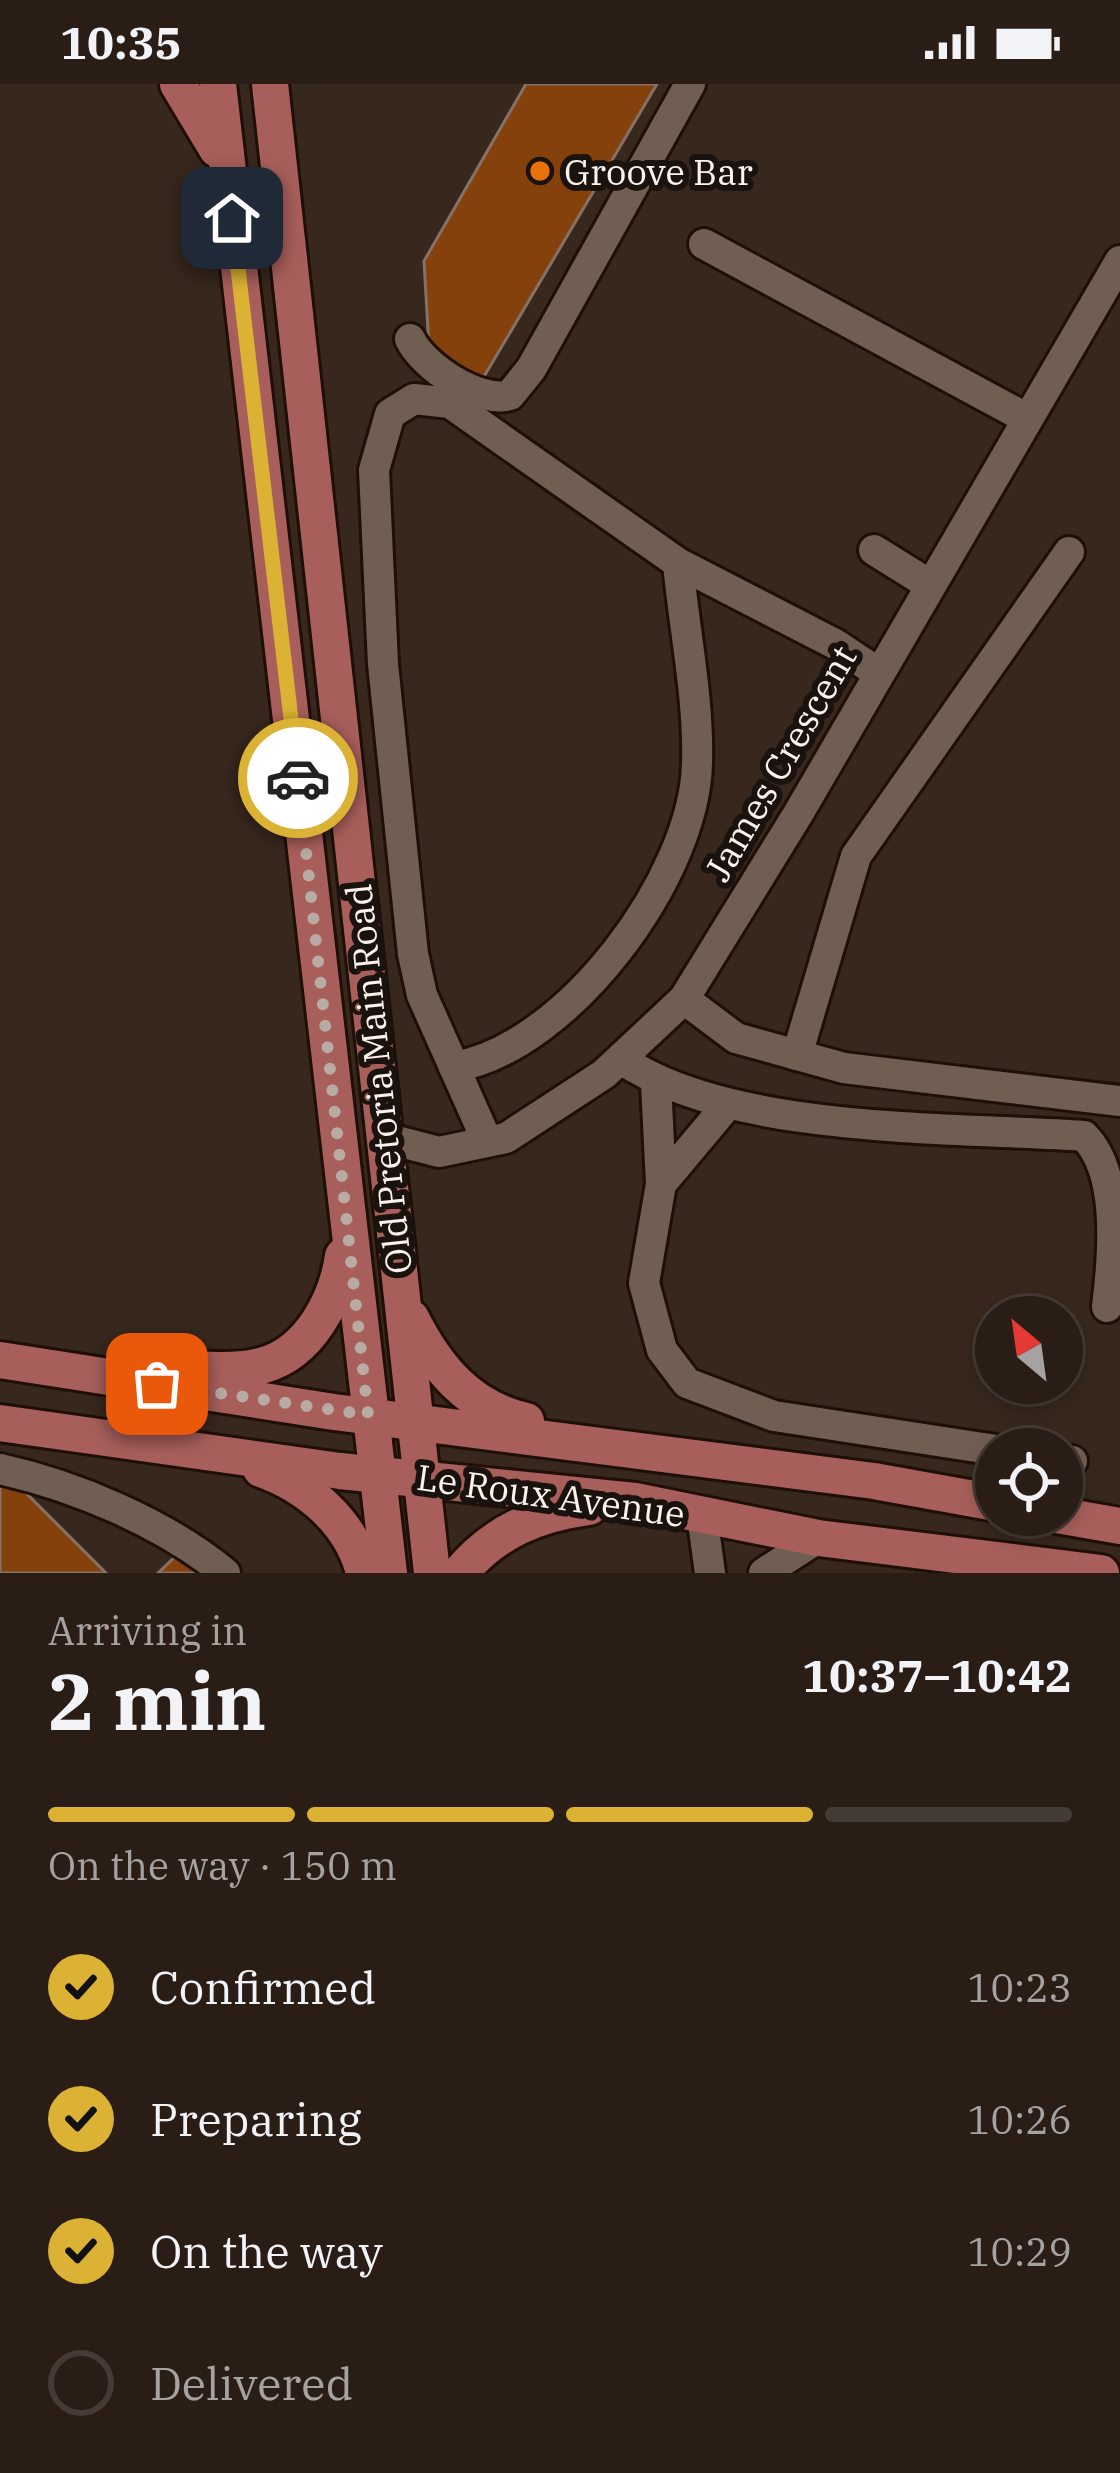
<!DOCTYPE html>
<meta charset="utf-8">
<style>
:root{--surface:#291d16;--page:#352a23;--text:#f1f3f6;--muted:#a5a2a1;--line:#453b35;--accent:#dbb233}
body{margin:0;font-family:"IBM Plex Serif",serif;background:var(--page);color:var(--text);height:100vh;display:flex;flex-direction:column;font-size:45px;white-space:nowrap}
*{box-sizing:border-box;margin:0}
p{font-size:39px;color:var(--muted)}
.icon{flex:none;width:66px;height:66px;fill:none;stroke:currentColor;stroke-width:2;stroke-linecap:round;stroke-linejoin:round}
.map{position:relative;height:1489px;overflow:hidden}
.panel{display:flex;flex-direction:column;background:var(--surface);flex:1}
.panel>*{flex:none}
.needle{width:78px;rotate:331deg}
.controls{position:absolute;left:975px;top:1212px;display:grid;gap:24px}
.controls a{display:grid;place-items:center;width:108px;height:108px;border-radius:50%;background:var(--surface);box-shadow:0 6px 18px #0003,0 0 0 3px var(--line);font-size:60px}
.pin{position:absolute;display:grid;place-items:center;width:102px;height:102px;color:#fff;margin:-51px;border-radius:24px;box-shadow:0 6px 18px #0006}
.courier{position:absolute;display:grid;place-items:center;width:120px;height:120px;margin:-60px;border:9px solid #dbb233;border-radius:50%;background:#fff;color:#222;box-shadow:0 3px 15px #0007}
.head em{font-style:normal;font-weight:700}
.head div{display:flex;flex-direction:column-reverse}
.head{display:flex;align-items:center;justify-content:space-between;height:204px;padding:0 48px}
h1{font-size:78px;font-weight:700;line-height:90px}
.bar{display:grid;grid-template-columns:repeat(4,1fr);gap:18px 12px;align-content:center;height:144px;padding:0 48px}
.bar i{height:15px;border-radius:9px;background:var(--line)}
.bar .on{background:var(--accent)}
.bar p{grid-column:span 4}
ol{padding:0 48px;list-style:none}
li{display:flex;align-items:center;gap:36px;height:132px}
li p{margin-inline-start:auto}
li .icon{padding:12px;border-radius:50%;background:var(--accent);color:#111;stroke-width:4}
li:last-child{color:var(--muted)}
li i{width:66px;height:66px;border:6px solid var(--line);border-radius:50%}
.status{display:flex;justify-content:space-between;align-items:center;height:84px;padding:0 60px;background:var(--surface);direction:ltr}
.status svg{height:33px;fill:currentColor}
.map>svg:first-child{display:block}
.building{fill:#85410c;stroke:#857166;stroke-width:3}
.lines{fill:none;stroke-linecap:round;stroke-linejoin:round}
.minor-casing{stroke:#1e0f07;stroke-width:36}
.major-casing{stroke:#1e0f07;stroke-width:42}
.minor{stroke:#715e53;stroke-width:30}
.major{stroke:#a85f5b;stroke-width:36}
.done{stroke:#b8aba3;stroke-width:12;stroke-dasharray:0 21.6}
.route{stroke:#dbb233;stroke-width:15}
.food-dot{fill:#e8710a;stroke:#19120d;stroke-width:4.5}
.labels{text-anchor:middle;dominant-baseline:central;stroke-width:12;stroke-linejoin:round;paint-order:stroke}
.poi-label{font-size:36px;fill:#fdf2eb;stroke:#19120d;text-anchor:start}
.street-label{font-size:36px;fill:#fdf2eb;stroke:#19120d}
</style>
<div class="status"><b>10:35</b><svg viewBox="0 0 49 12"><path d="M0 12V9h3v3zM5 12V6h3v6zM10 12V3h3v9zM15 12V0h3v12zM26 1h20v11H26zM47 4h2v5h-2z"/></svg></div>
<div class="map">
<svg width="1120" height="1489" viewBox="0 0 1120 1489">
<rect width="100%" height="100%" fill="#37271d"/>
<g class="building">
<path d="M 526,0 L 657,0 L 482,296 L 429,264 L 424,177 Z"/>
<path d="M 5,1388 L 106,1489 L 0,1489 L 0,1393 Z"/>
<path d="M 182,1466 L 205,1489 L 158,1489 Z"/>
</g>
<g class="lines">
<g class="minor-casing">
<g id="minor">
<path d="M 704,160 L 1026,334"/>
<path d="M 410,255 C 423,283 480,320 510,311 L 531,285 L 690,0"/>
<path d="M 874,466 L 930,501"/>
<path d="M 684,915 L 736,954 L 844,984 L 1120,1017"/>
<path d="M 797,971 L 856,772 L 1069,468"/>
<path d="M 621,975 C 730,1050 951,1043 1084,1052 C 1120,1088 1114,1166 1107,1223"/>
<path d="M 454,983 C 568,964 695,792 697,679 C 699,614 684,544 678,479"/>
<path d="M 656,999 L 661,1100 L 644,1199 L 662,1266 L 687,1299 L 774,1332 L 996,1366"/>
<path d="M 385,1054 L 439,1068 L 506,1054 L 604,990 L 684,915 L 798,730 L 1120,177"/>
<path d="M 487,1057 L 422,911 L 413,870 L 383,580 L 374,386 L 390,330 L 414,315 L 450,319 L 678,479 L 835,560 L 877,588"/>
<path d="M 661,1100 L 728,1020"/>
<path d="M 1062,1376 L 1072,1377"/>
<path d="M 0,1385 C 76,1402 164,1439 225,1489"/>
<path d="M 702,1431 L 710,1489"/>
<path d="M 764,1489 L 818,1454"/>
</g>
</g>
<g class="major-casing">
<g id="major">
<path d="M 178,0 L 217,65"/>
<path d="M 218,0 L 389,1489"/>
<path d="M 270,0 L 432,1489"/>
<path d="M 411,1234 C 436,1284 469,1324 526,1337"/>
<path d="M 0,1276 L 334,1328 L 874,1397 L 996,1419"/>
<path d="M 180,1285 C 208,1285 237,1289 264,1281 C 310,1268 337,1215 343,1172"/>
<path d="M 0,1339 L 340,1387 L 635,1417 L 818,1454 L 1101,1489"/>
<path d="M 261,1385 C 309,1402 352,1439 364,1489"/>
<path d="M 1057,1431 L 1120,1442"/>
<path d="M 460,1489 C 495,1447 537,1430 589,1423"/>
</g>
</g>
<use href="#minor" class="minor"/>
<use href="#major" class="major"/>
</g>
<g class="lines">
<path class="done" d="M 157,1300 L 368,1331 L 298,694"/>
<path class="route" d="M 232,134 L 298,694"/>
</g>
<circle class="food-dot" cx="540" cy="87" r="12"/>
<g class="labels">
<g class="poi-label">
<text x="564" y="87">Groove Bar</text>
</g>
<g class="street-label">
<text transform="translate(780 679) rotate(-60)">James Crescent</text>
<text transform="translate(378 995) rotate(-96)">Old Pretoria Main Road</text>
<text transform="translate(551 1411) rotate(8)">Le Roux Avenue</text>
</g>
</g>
</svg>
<div class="controls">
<a><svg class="needle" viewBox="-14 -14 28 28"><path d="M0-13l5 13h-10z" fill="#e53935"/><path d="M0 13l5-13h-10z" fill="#a5a2a1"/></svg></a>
<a><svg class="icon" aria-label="locate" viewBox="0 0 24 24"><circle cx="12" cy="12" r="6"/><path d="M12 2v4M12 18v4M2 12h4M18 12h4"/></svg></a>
</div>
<div class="pin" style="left:157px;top:1300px;background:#ea580c"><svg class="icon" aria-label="bag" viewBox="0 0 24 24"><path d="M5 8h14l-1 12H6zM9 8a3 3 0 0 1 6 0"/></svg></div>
<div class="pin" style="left:232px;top:134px;background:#1f2937"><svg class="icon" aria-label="home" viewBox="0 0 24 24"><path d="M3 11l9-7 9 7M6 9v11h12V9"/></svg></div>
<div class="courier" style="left:298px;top:694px"><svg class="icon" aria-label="car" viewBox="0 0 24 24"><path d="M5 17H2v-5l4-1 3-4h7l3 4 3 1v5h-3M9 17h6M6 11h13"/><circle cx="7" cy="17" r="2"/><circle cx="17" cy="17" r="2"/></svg></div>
</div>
<section class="panel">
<div class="head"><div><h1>2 min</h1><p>Arriving in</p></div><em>10:37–10:42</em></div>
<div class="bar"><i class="on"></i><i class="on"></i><i class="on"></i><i></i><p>On the way · 150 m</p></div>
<ol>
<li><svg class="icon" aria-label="check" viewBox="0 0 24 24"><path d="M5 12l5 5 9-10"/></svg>Confirmed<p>10:23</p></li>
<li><svg class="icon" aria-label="check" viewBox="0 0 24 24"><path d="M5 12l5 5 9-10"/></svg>Preparing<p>10:26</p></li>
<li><svg class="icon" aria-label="check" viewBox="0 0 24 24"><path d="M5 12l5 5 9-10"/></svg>On the way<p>10:29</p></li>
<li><i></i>Delivered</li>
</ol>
</section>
